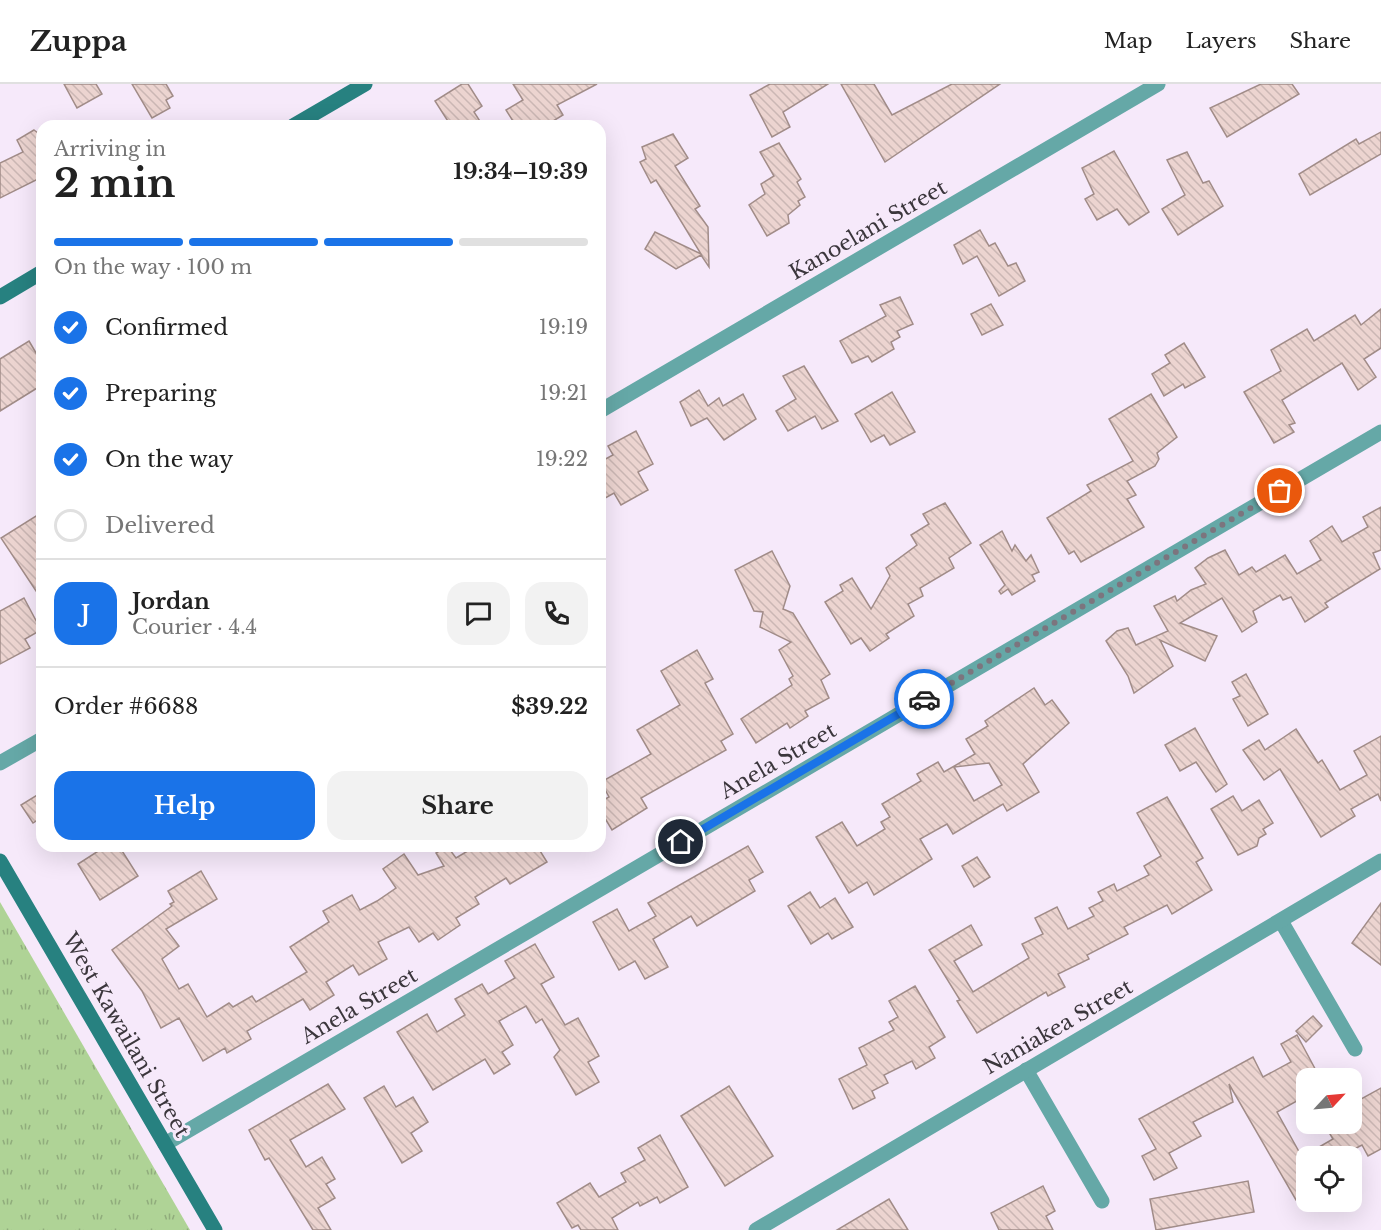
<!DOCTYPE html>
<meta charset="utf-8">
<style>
:root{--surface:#fff;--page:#f2f2f2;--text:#222;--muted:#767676;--line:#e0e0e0;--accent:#1a73e8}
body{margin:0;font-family:"Libre Baskerville",serif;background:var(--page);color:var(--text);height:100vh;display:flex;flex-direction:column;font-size:22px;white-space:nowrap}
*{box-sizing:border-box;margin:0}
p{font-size:20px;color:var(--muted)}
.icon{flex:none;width:33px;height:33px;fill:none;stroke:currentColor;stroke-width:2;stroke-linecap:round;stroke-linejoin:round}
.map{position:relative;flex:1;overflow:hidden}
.drawer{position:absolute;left:36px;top:36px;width:570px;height:732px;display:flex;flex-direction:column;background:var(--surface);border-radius:18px;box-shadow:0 6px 24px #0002}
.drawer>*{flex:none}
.needle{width:39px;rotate:64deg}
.tools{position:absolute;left:1296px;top:984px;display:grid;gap:12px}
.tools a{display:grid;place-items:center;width:66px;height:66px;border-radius:12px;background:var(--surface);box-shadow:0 6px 24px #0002;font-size:30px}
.pin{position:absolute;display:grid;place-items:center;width:51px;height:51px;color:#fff;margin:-26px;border:3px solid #fff;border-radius:50%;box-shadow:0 2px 6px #0007}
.courier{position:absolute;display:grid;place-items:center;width:60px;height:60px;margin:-30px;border:4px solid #1a73e8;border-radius:50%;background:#fff;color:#222;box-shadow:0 2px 8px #0007}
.headline em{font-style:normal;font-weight:700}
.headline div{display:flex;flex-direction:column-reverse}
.headline{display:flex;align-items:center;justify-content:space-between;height:102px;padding:0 18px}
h1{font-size:39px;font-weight:700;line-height:45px}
.bar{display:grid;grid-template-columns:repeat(4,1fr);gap:9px 6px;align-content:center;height:72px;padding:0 18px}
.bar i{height:8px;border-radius:4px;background:var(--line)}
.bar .active{background:var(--accent)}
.bar p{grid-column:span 4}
.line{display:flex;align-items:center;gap:15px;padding:0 18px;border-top:2px solid var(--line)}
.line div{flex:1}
.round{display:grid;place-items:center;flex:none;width:63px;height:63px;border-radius:18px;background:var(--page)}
ol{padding:0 18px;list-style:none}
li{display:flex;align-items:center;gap:18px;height:66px}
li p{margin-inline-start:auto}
li .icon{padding:6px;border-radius:50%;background:var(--accent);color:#fff;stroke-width:4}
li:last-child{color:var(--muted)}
li i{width:33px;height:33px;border:3px solid var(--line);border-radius:50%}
.cta{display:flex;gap:12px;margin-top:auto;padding:12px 18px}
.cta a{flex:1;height:69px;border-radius:18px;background:var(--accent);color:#fff;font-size:24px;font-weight:700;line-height:69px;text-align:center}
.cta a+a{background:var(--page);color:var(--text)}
header{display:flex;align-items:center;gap:36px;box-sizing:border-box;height:84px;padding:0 30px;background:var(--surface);border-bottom:2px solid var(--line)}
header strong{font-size:28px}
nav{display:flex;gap:33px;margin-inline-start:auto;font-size:21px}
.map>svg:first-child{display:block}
.grass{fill:url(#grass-tufts)}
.building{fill:url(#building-back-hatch);stroke:#a18c88;stroke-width:1.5;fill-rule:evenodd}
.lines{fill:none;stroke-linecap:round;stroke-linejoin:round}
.street{stroke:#65a8a7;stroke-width:15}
.secondary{stroke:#278180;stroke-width:15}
.done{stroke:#7c757e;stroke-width:6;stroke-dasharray:0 10.8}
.route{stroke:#1a73e8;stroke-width:8}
.labels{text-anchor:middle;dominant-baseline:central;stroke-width:6;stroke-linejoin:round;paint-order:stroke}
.street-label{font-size:21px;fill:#3b363c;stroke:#f6e9fa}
</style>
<header>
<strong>Zuppa</strong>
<nav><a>Map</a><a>Layers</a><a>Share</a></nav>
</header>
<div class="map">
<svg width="1381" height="1146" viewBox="0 0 1381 1146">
<defs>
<pattern id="grass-tufts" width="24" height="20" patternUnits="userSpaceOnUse" patternTransform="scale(1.5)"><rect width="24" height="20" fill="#afd396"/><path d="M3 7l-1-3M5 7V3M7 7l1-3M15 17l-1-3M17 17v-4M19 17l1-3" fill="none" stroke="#90ac7c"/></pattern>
<pattern id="building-back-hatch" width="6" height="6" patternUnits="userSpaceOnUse" patternTransform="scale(1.5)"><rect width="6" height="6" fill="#ecd4d0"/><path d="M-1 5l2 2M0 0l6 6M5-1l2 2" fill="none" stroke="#cbb7b4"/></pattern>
</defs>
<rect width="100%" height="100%" fill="#f6e9fa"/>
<path class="grass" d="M 0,818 L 190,1146 L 0,1146 Z"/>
<g class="building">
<path d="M 64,0 L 96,0 L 102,10 L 77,24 Z"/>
<path d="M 132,0 L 166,0 L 173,12 L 166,16 L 170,24 L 152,34 Z"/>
<path d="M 462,0 L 468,0 L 482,22 L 474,28 L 483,42 L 451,42 L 435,17 Z"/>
<path d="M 513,0 L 597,0 L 557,21 L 563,31 L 545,42 L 516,42 L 506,26 L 523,16 Z"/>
<path d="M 770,0 L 828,0 L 783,28 L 790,43 L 772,53 L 750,11 Z"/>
<path d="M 841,0 L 874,0 L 892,31 L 952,0 L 1000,0 L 885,78 Z"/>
<path d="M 1261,0 L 1292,0 L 1299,10 L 1227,53 L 1210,24 Z"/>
<path d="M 34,46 L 42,52 L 42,93 L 0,114 L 0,79 L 23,68 L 17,56 Z"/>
<path d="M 1381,48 L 1381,70 L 1310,111 L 1299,90 L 1356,55 L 1359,60 Z"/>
<path d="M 673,50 L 688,74 L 675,82 L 700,122 L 695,125 L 708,143 L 709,183 L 701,171 L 676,185 L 645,165 L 655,148 L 701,170 L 656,96 L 651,99 L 640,78 L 646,75 L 642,63 Z"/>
<path d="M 779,59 L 801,95 L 797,98 L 805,113 L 798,117 L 800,121 L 788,131 L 789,139 L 767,152 L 749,121 L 765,110 L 761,100 L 774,92 L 760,68 Z"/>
<path d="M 1114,67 L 1149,128 L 1129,141 L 1117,125 L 1097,136 L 1085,115 L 1094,110 L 1082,84 Z"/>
<path d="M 1187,68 L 1203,99 L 1209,97 L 1223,122 L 1178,151 L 1162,125 L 1185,111 L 1167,76 Z"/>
<path d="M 980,146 L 989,162 L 995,159 L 1008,182 L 1016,179 L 1025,197 L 999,212 L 977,172 L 963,180 L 954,161 Z"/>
<path d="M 900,213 L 913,240 L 897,247 L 900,253 L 891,258 L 894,265 L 872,278 L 868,272 L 852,279 L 840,257 L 886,232 L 880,221 Z"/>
<path d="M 991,220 L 1003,241 L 982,251 L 971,230 Z"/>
<path d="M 1381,225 L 1381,264 L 1364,275 L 1376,293 L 1358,306 L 1342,279 L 1282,316 L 1295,339 L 1289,341 L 1294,348 L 1274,359 L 1244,308 L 1281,287 L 1271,266 L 1307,245 L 1314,257 L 1355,231 L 1361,241 Z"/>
<path d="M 29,257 L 42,279 L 42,301 L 0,327 L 0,275 Z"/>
<path d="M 1184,259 L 1205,293 L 1185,304 L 1183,300 L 1164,312 L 1152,290 L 1170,279 L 1165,271 Z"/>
<path d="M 804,282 L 838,337 L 822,345 L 815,332 L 788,347 L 776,327 L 796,315 L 783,292 Z"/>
<path d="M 699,306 L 708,322 L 719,314 L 723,322 L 743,310 L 756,335 L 724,356 L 707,334 L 691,342 L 680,318 Z"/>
<path d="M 892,308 L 915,348 L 890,361 L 884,351 L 871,358 L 855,330 Z"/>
<path d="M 1151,310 L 1177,353 L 1157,369 L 1159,375 L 1155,382 L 1127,397 L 1136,411 L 1127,415 L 1144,443 L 1081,478 L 1074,467 L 1069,470 L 1047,434 L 1091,407 L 1087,401 L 1133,377 L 1109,335 Z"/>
<path d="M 636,347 L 653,380 L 638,388 L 648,406 L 621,421 L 614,409 L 600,417 L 600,378 L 613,371 L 608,362 Z"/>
<path d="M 945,419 L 971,459 L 949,474 L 954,484 L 920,504 L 923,512 L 908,520 L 914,532 L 886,550 L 889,554 L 870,567 L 861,554 L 851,560 L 825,518 L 843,507 L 840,501 L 852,494 L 871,525 L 890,492 L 886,484 L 917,461 L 911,451 L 929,440 L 923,430 Z"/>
<path d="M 1381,423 L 1381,466 L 1373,469 L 1380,485 L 1325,519 L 1328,523 L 1305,538 L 1291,513 L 1283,516 L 1280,511 L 1253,527 L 1257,538 L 1242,548 L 1222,514 L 1180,539 L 1217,552 L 1205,577 L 1160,556 L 1173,582 L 1134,609 L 1128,592 L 1106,557 L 1117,547 L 1128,544 L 1136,561 L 1168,547 L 1154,522 L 1175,512 L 1177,517 L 1191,506 L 1206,500 L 1195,484 L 1208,474 L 1225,466 L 1239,491 L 1252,483 L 1256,488 L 1285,471 L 1297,490 L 1321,476 L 1310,457 L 1332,442 L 1342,458 L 1368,443 L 1363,433 Z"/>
<path d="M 36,432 L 42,443 L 42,516 L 1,454 Z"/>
<path d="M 1002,447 L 1012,467 L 1015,461 L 1026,477 L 1031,471 L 1039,488 L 1032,491 L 1035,497 L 1012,511 L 1008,505 L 1001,510 L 999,507 L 1005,501 L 980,461 Z"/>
<path d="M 772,467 L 790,502 L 783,525 L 793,529 L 830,590 L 821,596 L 829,614 L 805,627 L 808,632 L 790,644 L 787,639 L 756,659 L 741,635 L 792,601 L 789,595 L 793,592 L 779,566 L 791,558 L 760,543 L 763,528 L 754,527 L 735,486 Z"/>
<path d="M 24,514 L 41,546 L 25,555 L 30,564 L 0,580 L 0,527 Z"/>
<path d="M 697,566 L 713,595 L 705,599 L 733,650 L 721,657 L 726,666 L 641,714 L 647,724 L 612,746 L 600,726 L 600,718 L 609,713 L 601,698 L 651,670 L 637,646 L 680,621 L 661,587 Z"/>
<path d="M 1246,590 L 1268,630 L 1248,642 L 1233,615 L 1240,612 L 1232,598 Z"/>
<path d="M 1034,604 L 1045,621 L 1052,616 L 1069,639 L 1023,680 L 1039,708 L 1007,727 L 1003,720 L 953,750 L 947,740 L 920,755 L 932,775 L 874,811 L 867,798 L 849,809 L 816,753 L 842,738 L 857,762 L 885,745 L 881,738 L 890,733 L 882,720 L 921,697 L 917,690 L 938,678 L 944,688 L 975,670 L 966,655 L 988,642 L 985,637 ZM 989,679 L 1002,701 L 974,717 L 954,683 Z"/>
<path d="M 1195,644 L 1227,700 L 1216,708 L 1196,678 L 1180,687 L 1165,661 Z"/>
<path d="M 1296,645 L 1318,679 L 1322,676 L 1340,706 L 1367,691 L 1354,667 L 1381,652 L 1381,717 L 1378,710 L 1351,725 L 1355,732 L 1321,753 L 1280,685 L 1264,696 L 1243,666 L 1259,656 L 1265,666 Z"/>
<path d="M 42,708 L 42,733 L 33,739 L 21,721 Z"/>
<path d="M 1233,712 L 1242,727 L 1259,716 L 1273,739 L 1263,745 L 1266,750 L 1259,754 L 1257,762 L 1238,771 L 1211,725 Z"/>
<path d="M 1167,713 L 1203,774 L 1196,778 L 1212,806 L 1172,830 L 1167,821 L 1124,843 L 1128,850 L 1087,871 L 1089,875 L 1058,890 L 1065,903 L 1048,912 L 1046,908 L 977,949 L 957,917 L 960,916 L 929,866 L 971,841 L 982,861 L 954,877 L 973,908 L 1029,874 L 1022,860 L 1043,850 L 1035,834 L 1057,823 L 1068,845 L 1094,832 L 1089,824 L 1103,817 L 1098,808 L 1114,800 L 1117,807 L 1149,791 L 1144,782 L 1161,772 L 1137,729 Z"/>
<path d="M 106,762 L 119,762 L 138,792 L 100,816 L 78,780 Z"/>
<path d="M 447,762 L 456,774 L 476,762 L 537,762 L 547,778 L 510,800 L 506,794 L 475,813 L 479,820 L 456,834 L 460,841 L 438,856 L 433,849 L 419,858 L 409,843 L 378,858 L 387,875 L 359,891 L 353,881 L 326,898 L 334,911 L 310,926 L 303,915 L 247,947 L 251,955 L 227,969 L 225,964 L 203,977 L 179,934 L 161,944 L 142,907 L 112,866 L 172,822 L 170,820 L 174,818 L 168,807 L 201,787 L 217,815 L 166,845 L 179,862 L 162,875 L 179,905 L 188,900 L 207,933 L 229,919 L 233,923 L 252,912 L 256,918 L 307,888 L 290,863 L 329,838 L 323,827 L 352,811 L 360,826 L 377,817 L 396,804 L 383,785 L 404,770 L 418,791 L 444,782 L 436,769 Z"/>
<path d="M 748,762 L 763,788 L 749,796 L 755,807 L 697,842 L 691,832 L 653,855 L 668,883 L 645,895 L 635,877 L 619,886 L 593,838 L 617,825 L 629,847 L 656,832 L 648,819 Z"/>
<path d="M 977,773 L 990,793 L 974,803 L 962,782 Z"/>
<path d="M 810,808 L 820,824 L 835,814 L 853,843 L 832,855 L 828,849 L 811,860 L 788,822 Z"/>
<path d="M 1381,819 L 1381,881 L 1352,859 Z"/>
<path d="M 535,860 L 554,893 L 541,900 L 565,941 L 578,934 L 599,972 L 588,978 L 599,998 L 576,1011 L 554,973 L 560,966 L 542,935 L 536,939 L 526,922 L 499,937 L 513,961 L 502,968 L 510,980 L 494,990 L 485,975 L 433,1006 L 397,948 L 427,930 L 437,948 L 465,931 L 455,915 L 482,900 L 488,910 L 515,894 L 505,877 Z"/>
<path d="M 915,902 L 945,953 L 929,963 L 935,974 L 916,985 L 912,977 L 884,991 L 888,999 L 872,1007 L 875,1014 L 853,1025 L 839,995 L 867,981 L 859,964 L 894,946 L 889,938 L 898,933 L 889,917 Z"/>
<path d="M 1313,932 L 1322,942 L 1306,958 L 1296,947 Z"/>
<path d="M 1297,951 L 1320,994 L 1306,994 L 1306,1003 L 1300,1006 L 1304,1013 L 1277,1028 L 1302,1073 L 1333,1055 L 1324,1040 L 1352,1040 L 1352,1020 L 1381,1004 L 1381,1065 L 1368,1072 L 1362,1061 L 1341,1072 L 1306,1072 L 1306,1110 L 1296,1116 L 1229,1000 L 1233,1018 L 1193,1038 L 1201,1052 L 1169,1069 L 1177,1084 L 1154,1096 L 1142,1072 L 1156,1065 L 1139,1035 L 1253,973 L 1263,993 L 1291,978 L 1281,960 Z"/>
<path d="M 328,1000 L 345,1025 L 290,1056 L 306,1083 L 322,1073 L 335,1095 L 326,1100 L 335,1114 L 318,1124 L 331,1146 L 313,1146 L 269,1074 L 265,1076 L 249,1046 Z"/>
<path d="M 384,1002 L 396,1023 L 413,1013 L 428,1038 L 411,1049 L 422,1067 L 402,1079 L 364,1014 Z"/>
<path d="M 729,1002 L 773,1072 L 725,1102 L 681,1032 Z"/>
<path d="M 660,1051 L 688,1103 L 660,1119 L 657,1113 L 640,1122 L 638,1118 L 612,1134 L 618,1146 L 581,1146 L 578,1141 L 572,1144 L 557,1119 L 590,1099 L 599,1113 L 626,1098 L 621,1089 L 645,1076 L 638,1064 Z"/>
<path d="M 1248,1097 L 1254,1128 L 1156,1146 L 1150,1115 Z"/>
<path d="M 1043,1102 L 1055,1127 L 1046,1132 L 1053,1146 L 999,1146 L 991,1129 Z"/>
<path d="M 889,1115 L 908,1146 L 837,1146 Z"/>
</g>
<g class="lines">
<g class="street">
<path d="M 600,327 L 1158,0"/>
<path d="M 0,679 L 42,655"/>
<path d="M 1281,837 L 1355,965"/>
<path d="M 1026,986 L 1102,1117"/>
<path d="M 165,1060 L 1381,348"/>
<path d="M 756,1146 L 1381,777"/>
</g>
<g class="secondary">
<path d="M 293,42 L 365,0"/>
<path d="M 0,213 L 42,188"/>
<path d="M 0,777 L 215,1146"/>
</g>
</g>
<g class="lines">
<path class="done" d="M 924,615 L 1280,407"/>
<path class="route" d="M 681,758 L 924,615"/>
</g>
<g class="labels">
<g class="street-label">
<text transform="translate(868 146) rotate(-30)">Kanoelani Street</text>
<text transform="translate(778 677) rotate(-30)">Anela Street</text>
<text transform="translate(359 922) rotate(-30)">Anela Street</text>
<text transform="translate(1058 943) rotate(-30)">Naniakea Street</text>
<text transform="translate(126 951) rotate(60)">West Kawailani Street</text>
</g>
</g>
</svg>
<div class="tools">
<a><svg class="needle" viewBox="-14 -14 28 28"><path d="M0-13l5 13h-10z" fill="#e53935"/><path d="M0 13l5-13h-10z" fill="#767676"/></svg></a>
<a><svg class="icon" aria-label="locate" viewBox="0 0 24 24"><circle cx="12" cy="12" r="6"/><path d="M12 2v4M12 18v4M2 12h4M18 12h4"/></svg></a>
</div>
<div class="pin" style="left:1280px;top:407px;background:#ea580c"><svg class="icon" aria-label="bag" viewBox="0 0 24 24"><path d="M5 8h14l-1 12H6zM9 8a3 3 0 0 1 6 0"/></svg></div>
<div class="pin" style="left:681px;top:758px;background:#1f2937"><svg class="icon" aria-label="home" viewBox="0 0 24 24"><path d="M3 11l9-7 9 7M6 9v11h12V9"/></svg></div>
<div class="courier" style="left:924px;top:615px"><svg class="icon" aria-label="car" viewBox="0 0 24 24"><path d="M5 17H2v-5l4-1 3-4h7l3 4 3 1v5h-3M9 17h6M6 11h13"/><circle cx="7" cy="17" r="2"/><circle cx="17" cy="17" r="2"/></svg></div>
<section class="drawer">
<div class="headline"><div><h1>2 min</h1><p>Arriving in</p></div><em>19:34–19:39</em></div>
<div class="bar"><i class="active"></i><i class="active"></i><i class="active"></i><i></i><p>On the way · 100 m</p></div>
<ol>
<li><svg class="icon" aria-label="check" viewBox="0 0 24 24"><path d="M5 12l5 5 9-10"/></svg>Confirmed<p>19:19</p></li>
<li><svg class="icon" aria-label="check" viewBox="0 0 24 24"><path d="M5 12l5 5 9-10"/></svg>Preparing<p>19:21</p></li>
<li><svg class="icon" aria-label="check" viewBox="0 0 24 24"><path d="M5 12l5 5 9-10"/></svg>On the way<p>19:22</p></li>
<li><i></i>Delivered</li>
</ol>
<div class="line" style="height:108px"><b class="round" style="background:var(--accent);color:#fff">J</b><div><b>Jordan</b><p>Courier · 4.4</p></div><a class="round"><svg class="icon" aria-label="chat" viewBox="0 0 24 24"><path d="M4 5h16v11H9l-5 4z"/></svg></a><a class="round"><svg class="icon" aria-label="phone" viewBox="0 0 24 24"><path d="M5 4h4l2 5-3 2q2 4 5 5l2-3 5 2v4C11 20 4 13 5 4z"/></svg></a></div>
<div class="line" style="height:78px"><div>Order #6688</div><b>$39.22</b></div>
<div class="cta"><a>Help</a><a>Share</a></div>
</section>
</div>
